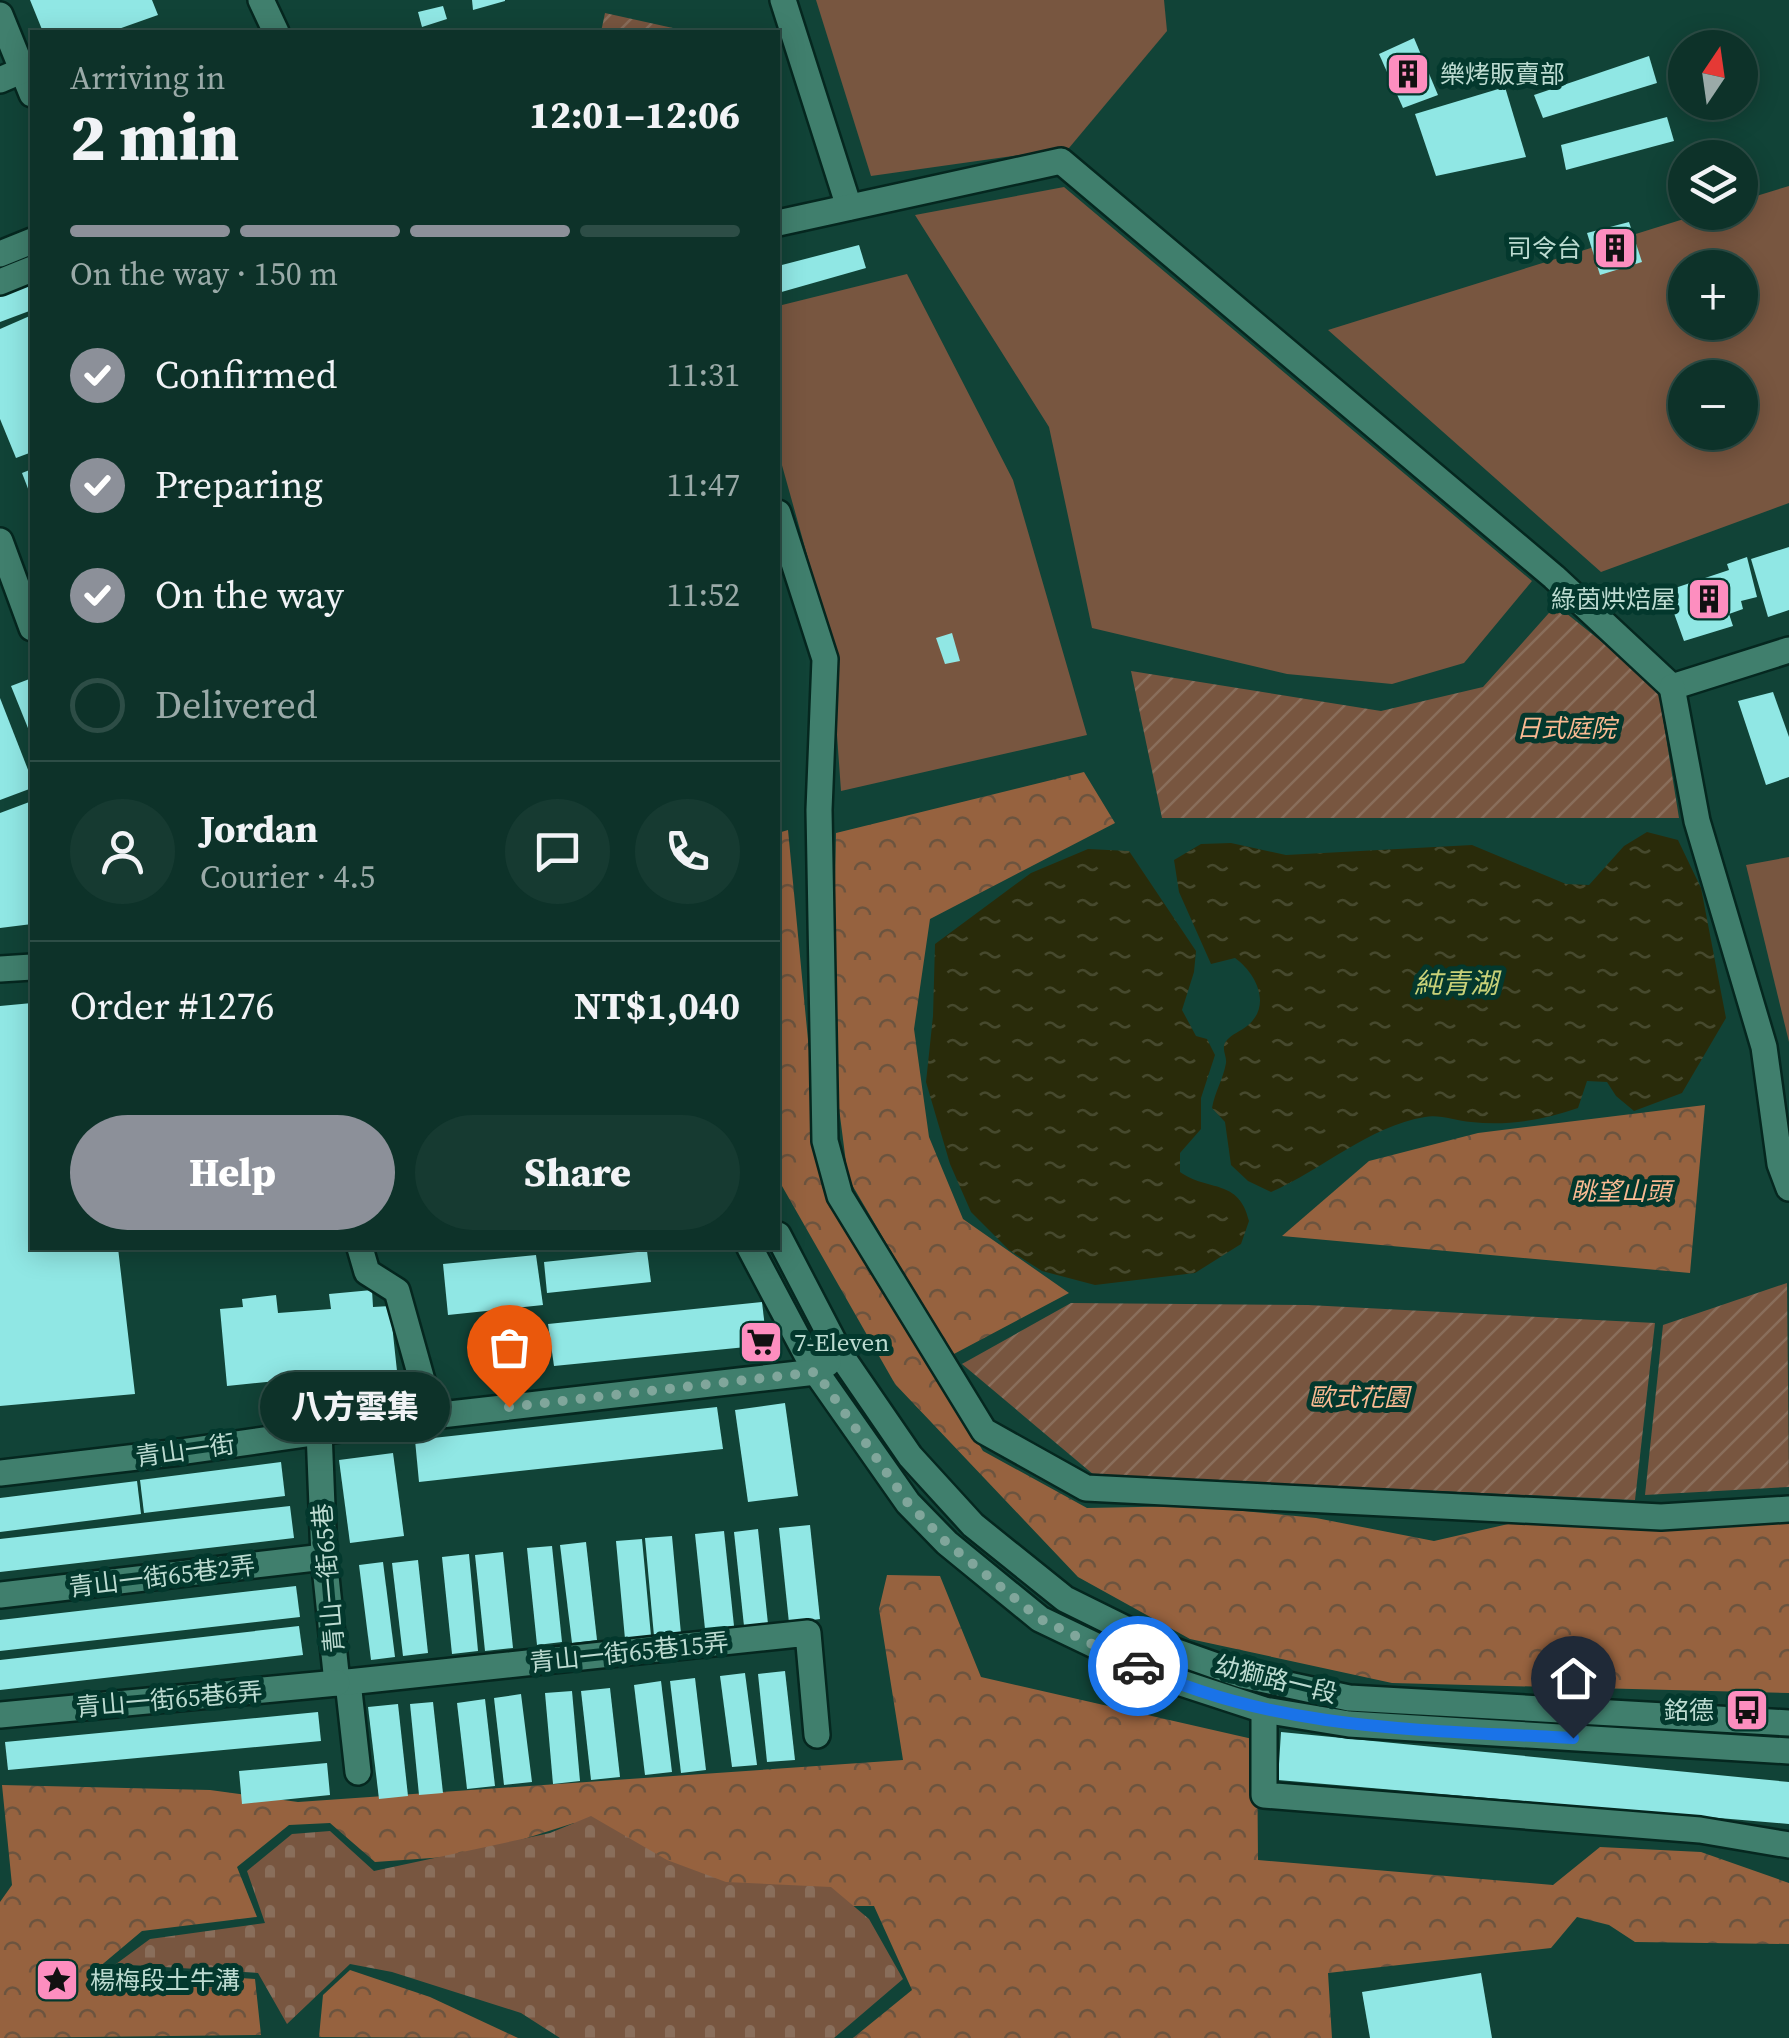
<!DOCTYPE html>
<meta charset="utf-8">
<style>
:root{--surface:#0d3229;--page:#163a31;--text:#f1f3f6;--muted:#9aaaa8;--line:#2d4d46;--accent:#8c9099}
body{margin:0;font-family:"Source Serif 4","Noto Sans TC",serif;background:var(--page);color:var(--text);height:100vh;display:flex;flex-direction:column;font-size:38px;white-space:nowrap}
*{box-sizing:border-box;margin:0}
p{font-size:32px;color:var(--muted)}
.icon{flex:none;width:55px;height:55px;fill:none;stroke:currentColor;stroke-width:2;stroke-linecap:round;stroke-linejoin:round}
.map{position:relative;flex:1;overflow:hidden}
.sheet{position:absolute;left:30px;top:30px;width:750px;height:1220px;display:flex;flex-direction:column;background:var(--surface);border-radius:0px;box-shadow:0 5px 25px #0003,0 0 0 2px var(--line)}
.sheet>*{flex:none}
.needle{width:65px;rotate:13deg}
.tools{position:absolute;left:1668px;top:30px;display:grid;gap:20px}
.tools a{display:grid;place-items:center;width:90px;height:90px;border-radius:50%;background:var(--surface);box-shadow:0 5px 25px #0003,0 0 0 2px var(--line);font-size:50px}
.pin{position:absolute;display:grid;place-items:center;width:85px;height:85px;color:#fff;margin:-102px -42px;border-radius:50% 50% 50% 0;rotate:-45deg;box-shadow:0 0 10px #0007}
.pin .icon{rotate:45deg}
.courier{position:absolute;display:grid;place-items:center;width:100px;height:100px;margin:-50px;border:8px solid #1a73e8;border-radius:50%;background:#fff;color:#222;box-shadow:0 2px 12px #0007}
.bubble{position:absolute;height:70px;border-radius:35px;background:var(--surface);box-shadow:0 5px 25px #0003,0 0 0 2px var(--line);font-size:32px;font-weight:800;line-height:70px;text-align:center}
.overview em{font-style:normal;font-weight:800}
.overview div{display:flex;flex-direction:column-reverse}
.overview{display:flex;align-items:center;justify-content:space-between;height:170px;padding:0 40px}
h1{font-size:65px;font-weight:800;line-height:75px}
.bar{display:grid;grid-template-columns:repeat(4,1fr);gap:15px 10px;align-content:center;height:120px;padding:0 40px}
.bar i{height:12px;border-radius:8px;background:var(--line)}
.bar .current{background:var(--accent)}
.bar p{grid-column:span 4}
.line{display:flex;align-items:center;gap:25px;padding:0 40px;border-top:2px solid var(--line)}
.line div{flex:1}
.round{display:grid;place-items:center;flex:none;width:105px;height:105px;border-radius:52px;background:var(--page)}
ol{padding:0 40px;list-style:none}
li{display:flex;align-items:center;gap:30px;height:110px}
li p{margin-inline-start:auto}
li .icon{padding:10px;border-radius:50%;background:var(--accent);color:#fff;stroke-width:4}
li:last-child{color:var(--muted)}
li i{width:55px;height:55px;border:5px solid var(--line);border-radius:50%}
.primary-button{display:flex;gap:20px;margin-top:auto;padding:20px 40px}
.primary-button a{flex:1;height:115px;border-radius:60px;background:var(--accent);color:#fff;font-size:40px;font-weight:800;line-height:115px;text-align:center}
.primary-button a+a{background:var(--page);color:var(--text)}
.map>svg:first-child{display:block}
.green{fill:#785640;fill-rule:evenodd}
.forest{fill:url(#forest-crowns)}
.cemetery{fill:url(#cemetery-stones)}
.garden{fill:url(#garden-furrows)}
.water{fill:url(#water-ripples)}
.building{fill:#90e7e4}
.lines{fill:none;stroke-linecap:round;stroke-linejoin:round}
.minor-casing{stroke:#05271f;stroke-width:30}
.minor{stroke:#407f6d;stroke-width:25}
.done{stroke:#80a69b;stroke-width:10;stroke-dasharray:0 18}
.route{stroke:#1a73e8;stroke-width:12}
.labels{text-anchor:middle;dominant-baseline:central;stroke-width:10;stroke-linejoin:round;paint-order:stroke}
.poi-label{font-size:25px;fill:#bcdbd1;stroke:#03382d;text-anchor:start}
.park-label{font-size:25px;font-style:italic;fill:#faba92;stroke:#03382d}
.street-label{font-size:25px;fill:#bcdbd1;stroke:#03382d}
.water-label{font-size:28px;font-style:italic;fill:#c9d178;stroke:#03382d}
</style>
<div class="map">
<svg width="1789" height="2038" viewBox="0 0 1789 2038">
<defs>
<pattern id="forest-crowns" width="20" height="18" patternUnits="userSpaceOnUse" patternTransform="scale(2.5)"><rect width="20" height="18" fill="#96623f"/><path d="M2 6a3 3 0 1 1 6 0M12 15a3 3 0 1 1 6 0" fill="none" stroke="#6c543f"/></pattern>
<pattern id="cemetery-stones" width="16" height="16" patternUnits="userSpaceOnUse" patternTransform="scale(2.5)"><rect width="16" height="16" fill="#785640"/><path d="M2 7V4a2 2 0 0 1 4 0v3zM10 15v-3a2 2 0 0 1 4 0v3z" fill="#896e5b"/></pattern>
<pattern id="garden-furrows" width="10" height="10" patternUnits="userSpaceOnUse" patternTransform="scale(2.5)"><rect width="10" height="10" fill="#785640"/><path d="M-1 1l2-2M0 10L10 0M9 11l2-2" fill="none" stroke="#896e5b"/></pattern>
<pattern id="water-ripples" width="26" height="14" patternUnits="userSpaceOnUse" patternTransform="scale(2.5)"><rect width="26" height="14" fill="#292b0a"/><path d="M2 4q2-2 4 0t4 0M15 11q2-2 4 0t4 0" fill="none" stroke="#46492d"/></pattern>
</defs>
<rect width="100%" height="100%" fill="#114337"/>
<g class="green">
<path d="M 816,0 L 1164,0 L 1167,31 L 1069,148 L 871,176 Z"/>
<path d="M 1789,186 L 1789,503 L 1601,572 L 1328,330 L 1703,213 L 1740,212 L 1740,201 ZM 1685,268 L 1740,268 L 1740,322 L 1685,322 ZM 1685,378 L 1740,378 L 1740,432 L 1685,432 Z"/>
<path d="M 1064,187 L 1532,581 L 1464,663 L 1392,684 L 1287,674 L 1092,628 L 1049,427 L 915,215 Z"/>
<path d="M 907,274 L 1013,480 L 1087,735 L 841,791 L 830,637 L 778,451 L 778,306 Z"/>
<path d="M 1789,857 L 1789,1042 L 1746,865 Z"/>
</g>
<g class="forest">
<path d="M 1084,772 L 1115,823 L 930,919 L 914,1029 L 929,1137 L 963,1219 L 1069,1293 L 952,1355 L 848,1178 L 832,1054 L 836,833 Z"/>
<path d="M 788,830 L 822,1187 L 983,1451 L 1087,1508 L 1190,1506 L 1316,1518 L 1434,1541 L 1517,1522 L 1789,1513 L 1789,1693 L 1392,1683 L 1190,1639 L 1078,1577 L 895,1384 L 778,1179 L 778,833 Z"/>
<path d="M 1705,1105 L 1690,1273 L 1282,1236 L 1369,1161 L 1478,1133 Z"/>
<path d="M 887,1575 L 940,1576 L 981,1677 L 1257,1740 L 1258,1860 L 1553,1885 L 1600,1847 L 1701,1852 L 1789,1883 L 1789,1944 L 1635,1942 L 1609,1925 L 1577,1917 L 1551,1948 L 1328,1973 L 1332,2038 L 853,2038 L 912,1990 L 874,1906 L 781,1906 L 631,1864 L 574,1823 L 474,1855 L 375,1862 L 330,1823 L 289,1825 L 237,1867 L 257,1917 L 142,1931 L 98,1968 L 255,1979 L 261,2035 L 0,2038 L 0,1902 L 12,1885 L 2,1785 L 210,1790 L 298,1802 L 903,1760 L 879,1609 Z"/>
<path d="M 350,1970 L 430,1997 L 518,2038 L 319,2037 L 323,1995 Z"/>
</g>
<path class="cemetery" d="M 591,1816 L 667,1860 L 726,1882 L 831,1887 L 869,1919 L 903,1979 L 834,2038 L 560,2038 L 521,2013 L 392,1972 L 350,1964 L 287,2024 L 258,1973 L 116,1964 L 150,1939 L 265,1923 L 247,1871 L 292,1834 L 330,1831 L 374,1871 L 550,1833 Z"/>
<g class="garden">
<path d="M 605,13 L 691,32 L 601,32 Z"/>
<path d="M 1556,605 L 1658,687 L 1679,818 L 1162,818 L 1131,671 L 1381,711 L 1483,687 Z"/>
<path d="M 1787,1283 L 1789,1487 L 1645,1495 L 1663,1325 Z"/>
<path d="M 1071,1303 L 1308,1305 L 1655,1323 L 1635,1500 L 1094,1475 L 962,1364 Z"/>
</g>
<g class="water">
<path d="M 1647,832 L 1678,840 L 1701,888 L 1726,1018 L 1682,1093 L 1634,1111 L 1616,1096 L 1607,1082 L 1587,1081 L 1578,1108 C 1544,1120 1508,1126 1471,1122 C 1456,1121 1439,1114 1425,1117 C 1369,1126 1322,1170 1271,1192 L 1248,1181 L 1231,1165 L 1225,1122 L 1212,1108 C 1215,1091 1223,1080 1226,1063 C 1227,1055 1220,1048 1227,1040 C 1232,1034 1241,1031 1247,1026 C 1272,1006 1257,974 1235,958 L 1211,964 L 1179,892 L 1174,860 L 1201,844 L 1231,843 L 1286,855 L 1472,845 L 1566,884 L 1589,885 L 1624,846 Z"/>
<path d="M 1088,849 L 1129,851 L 1196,951 L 1194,972 L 1182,1010 L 1196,1036 L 1207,1039 L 1215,1055 L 1201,1098 L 1201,1129 L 1180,1153 L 1180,1172 C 1208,1192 1239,1178 1249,1221 L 1241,1244 L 1195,1273 L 1095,1285 L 1042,1271 L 1009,1250 L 971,1212 L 950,1164 L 926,1082 L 933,1016 L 935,944 L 1031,873 Z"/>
</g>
<g class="building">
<path d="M 30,0 L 152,0 L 158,15 L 110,32 L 43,32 Z"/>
<path d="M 472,0 L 505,0 L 505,1 L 473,10 Z"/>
<path d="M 443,6 L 447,19 L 422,27 L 418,12 Z"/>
<path d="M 1414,38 L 1438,95 L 1403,108 L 1379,54 Z"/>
<path d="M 1649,56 L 1657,83 L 1543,118 L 1534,95 Z"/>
<path d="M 1505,87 L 1526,157 L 1436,176 L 1415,114 Z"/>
<path d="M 1667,117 L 1674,141 L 1566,170 L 1561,145 Z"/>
<path d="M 1629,222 L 1642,262 L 1600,275 L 1587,233 Z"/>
<path d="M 859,245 L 866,268 L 778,293 L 778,266 Z"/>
<path d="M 32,283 L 32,310 L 0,322 L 0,296 Z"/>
<path d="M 32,315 L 32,452 L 16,458 L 0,419 L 0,329 Z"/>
<path d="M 32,469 L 32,499 L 22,473 Z"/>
<path d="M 1789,547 L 1789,610 L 1768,617 L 1751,559 Z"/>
<path d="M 1747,557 L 1757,597 L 1741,601 L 1743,609 L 1729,614 L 1733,626 L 1684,641 L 1666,591 L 1729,570 L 1727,564 Z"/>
<path d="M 952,633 L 960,661 L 945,664 L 936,638 Z"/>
<path d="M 32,678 L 32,738 L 11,686 Z"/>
<path d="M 1773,692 L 1789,737 L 1789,777 L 1766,785 L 1738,701 Z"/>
<path d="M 0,698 L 32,780 L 32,788 L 0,800 Z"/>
<path d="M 32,801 L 32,924 L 0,928 L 0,813 Z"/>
<path d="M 32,1003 L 32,1248 L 118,1248 L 135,1394 L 0,1406 L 0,1006 Z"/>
<path d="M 647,1251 L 651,1282 L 547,1293 L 544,1262 Z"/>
<path d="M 536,1255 L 543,1305 L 448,1315 L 443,1264 Z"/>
<path d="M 372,1290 L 373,1307 L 390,1306 L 397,1371 L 335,1376 L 336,1391 L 307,1394 L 306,1378 L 227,1386 L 220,1309 L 243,1307 L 242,1299 L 276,1295 L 278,1313 L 331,1309 L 329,1294 Z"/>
<path d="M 762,1302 L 767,1345 L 554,1366 L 548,1324 Z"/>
<circle cx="504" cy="1333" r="23"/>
<path d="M 785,1403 L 798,1496 L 748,1502 L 735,1410 Z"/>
<path d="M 717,1407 L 723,1449 L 419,1482 L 415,1440 Z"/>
<path d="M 393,1453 L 404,1536 L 350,1543 L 339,1460 Z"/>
<path d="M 281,1462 L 285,1496 L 144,1513 L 140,1480 Z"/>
<path d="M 137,1481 L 141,1514 L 0,1532 L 0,1498 Z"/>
<path d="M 290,1506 L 294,1538 L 0,1572 L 0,1539 Z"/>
<path d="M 810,1525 L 820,1619 L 789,1623 L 779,1528 Z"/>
<path d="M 758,1529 L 768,1624 L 744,1626 L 734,1532 Z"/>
<path d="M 724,1531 L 734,1626 L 705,1629 L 695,1534 Z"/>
<path d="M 672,1536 L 681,1634 L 654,1636 L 645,1538 Z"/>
<path d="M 642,1539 L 651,1636 L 625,1639 L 616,1541 Z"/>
<path d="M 586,1542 L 597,1640 L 572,1643 L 560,1545 Z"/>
<path d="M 552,1546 L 562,1642 L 537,1645 L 527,1548 Z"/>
<path d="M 503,1552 L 513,1648 L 485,1651 L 475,1555 Z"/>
<path d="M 469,1554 L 478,1651 L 452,1654 L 442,1557 Z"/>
<path d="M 418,1560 L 428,1653 L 403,1656 L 392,1563 Z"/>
<path d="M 383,1562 L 395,1657 L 371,1660 L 359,1565 Z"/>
<path d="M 296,1586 L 300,1617 L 0,1651 L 0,1620 Z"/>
<path d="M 299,1626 L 303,1655 L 0,1690 L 0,1660 Z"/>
<path d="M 785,1671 L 795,1760 L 767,1762 L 758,1674 Z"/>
<path d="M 745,1673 L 757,1765 L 732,1767 L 720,1676 Z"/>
<path d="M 695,1678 L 706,1770 L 681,1773 L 670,1681 Z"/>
<path d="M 661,1681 L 672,1772 L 645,1775 L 634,1685 Z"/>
<path d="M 610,1688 L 620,1777 L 591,1780 L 581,1691 Z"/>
<path d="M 572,1691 L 580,1781 L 553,1784 L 545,1693 Z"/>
<path d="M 521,1694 L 532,1782 L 504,1785 L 494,1698 Z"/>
<path d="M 485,1699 L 495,1786 L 467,1789 L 457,1703 Z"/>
<path d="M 433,1702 L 443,1793 L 419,1795 L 410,1704 Z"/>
<path d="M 398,1704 L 408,1796 L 379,1799 L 368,1707 Z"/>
<path d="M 318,1712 L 321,1741 L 8,1770 L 5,1742 Z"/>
<path d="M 1281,1732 L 1789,1782 L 1789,1824 L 1278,1780 Z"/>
<path d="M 327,1763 L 330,1795 L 242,1804 L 239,1771 Z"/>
<path d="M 1481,1973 L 1492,2038 L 1370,2038 L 1362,1992 Z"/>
</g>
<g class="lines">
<g class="minor-casing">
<g id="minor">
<path d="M 261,0 L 276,32"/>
<path d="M 783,0 L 849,207"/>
<path d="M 0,15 L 32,94"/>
<path d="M 0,80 L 23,70"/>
<path d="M 778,223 L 1061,161 L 1554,577 L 1672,687 L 1789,650"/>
<path d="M 0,254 L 32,241"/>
<path d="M 0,282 L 32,269"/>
<path d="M 778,513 L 825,659 L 819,810 L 825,1141 L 840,1196 L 984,1431 L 1086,1488 L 1661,1517 L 1789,1509"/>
<path d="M 0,541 L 32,628"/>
<path d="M 1672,687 L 1697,821 L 1764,1047 L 1780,1164 L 1789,1188"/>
<path d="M 0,969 L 32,967"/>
<path d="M 778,1235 L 840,1354 L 910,1456 L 973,1525 L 1065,1599 L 1160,1646 L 1242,1675 L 1349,1698 L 1789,1723"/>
<path d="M 360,1248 L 367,1272 L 397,1291 L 432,1416"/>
<path d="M 750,1248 L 816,1372 L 908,1503 L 947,1543 L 1040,1619 L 1157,1675 L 1264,1710 L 1349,1724 L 1789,1751"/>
<path d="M 319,1431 L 324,1557 L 337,1683 L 348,1682 L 358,1772"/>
<path d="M 0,1473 L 180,1452 L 432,1416 L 816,1372 L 828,1363"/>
<path d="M 0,1595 L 324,1557"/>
<path d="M 348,1682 L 808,1633 L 817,1735"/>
<path d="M 1264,1710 L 1264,1795 L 1700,1830 L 1789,1845"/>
<path d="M 0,1715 L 337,1683"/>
</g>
</g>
<use href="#minor" class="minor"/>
</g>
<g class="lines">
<path class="done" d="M 509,1407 L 816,1372 L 908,1503 L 946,1542 L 1040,1619 L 1138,1666"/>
<path class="route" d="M 1138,1666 C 1274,1731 1426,1730 1573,1738"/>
</g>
<defs>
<g id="building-square" transform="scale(2.25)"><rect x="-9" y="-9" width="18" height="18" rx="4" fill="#fd8ebf" stroke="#03382d"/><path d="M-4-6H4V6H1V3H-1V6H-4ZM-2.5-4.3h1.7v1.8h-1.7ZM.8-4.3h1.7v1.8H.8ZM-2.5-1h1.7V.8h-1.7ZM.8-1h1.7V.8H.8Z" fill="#111"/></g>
<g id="supermarket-square" transform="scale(2.25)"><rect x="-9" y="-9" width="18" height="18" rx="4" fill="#fd8ebf" stroke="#03382d"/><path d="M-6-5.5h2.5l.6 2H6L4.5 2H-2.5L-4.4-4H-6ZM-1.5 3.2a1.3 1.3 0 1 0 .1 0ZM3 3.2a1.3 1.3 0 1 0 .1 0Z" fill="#111"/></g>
<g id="bus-square" transform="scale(2.25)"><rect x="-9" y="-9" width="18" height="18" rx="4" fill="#fd8ebf" stroke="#03382d"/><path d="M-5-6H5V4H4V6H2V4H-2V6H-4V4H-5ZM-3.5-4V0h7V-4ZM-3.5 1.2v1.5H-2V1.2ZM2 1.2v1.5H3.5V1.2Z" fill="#111"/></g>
<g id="sight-square" transform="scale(2.25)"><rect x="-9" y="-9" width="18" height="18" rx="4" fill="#fd8ebf" stroke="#03382d"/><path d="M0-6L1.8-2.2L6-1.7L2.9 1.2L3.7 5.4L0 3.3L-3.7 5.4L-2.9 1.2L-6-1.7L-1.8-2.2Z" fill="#111"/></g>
</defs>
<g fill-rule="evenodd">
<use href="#building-square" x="1408" y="74"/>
<use href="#building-square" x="1615" y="248"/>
<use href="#building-square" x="1709" y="599"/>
<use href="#supermarket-square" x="761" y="1342"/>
<use href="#bus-square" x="1747" y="1710"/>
<use href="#sight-square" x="57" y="1980"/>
</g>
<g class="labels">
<g class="poi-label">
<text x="1440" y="74">樂烤販賣部</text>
<text x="1582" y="248" text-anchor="end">司令台</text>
<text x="1676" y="599" text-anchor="end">綠茵烘焙屋</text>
<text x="794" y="1342">7-Eleven</text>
<text x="1714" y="1710" text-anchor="end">銘德</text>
<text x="90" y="1980">楊梅段土牛溝</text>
</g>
<g class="park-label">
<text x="1566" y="728">日式庭院</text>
<text x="1621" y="1191">眺望山頭</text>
<text x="1359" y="1397">歐式花園</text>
</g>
<g class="street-label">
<text transform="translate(185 1450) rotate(-8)">青山一街</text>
<text transform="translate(162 1576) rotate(-7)">青山一街65巷2弄</text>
<text transform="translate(328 1578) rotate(-95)">青山一街65巷</text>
<text transform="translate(629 1652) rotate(-6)">青山一街65巷15弄</text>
<text transform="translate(1276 1679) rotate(14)">幼獅路一段</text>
<text transform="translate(169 1699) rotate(-5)">青山一街65巷6弄</text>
</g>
<g class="water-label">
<text x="1456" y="983">純青湖</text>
</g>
</g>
</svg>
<div class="tools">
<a><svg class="needle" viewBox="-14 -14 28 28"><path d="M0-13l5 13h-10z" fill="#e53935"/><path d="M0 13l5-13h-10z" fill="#9aaaa8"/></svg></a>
<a><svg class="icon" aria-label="layers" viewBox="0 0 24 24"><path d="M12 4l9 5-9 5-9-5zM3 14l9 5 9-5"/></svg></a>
<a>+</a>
<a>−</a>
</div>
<div class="pin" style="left:509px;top:1407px;background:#ea580c"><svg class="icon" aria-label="bag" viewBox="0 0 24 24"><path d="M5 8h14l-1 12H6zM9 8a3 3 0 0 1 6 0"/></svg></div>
<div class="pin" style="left:1573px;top:1738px;background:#1f2937"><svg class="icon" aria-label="home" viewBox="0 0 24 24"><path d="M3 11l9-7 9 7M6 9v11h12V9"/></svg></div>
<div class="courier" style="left:1138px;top:1666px"><svg class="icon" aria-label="car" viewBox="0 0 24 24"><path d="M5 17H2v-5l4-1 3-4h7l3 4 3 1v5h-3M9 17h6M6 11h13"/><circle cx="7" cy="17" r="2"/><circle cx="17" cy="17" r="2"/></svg></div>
<div class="bubble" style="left:260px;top:1372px;width:190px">八方雲集</div>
<section class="sheet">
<div class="overview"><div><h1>2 min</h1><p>Arriving in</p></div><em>12:01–12:06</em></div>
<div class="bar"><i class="current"></i><i class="current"></i><i class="current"></i><i></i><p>On the way · 150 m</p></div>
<ol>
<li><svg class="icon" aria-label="check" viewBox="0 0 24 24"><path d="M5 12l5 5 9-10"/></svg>Confirmed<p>11:31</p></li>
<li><svg class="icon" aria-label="check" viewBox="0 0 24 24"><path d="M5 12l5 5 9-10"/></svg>Preparing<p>11:47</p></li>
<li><svg class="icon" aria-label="check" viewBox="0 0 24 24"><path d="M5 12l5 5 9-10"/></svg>On the way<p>11:52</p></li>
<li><i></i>Delivered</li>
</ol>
<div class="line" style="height:180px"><a class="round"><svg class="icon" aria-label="person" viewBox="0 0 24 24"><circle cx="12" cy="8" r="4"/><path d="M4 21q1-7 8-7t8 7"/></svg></a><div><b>Jordan</b><p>Courier · 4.5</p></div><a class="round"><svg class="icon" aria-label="chat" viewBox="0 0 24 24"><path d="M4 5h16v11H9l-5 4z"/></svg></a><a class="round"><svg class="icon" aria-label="phone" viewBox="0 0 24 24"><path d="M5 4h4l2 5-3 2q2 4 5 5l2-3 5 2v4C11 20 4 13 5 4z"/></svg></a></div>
<div class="line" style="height:130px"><div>Order #1276</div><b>NT$1,040</b></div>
<div class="primary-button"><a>Help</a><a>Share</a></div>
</section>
</div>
